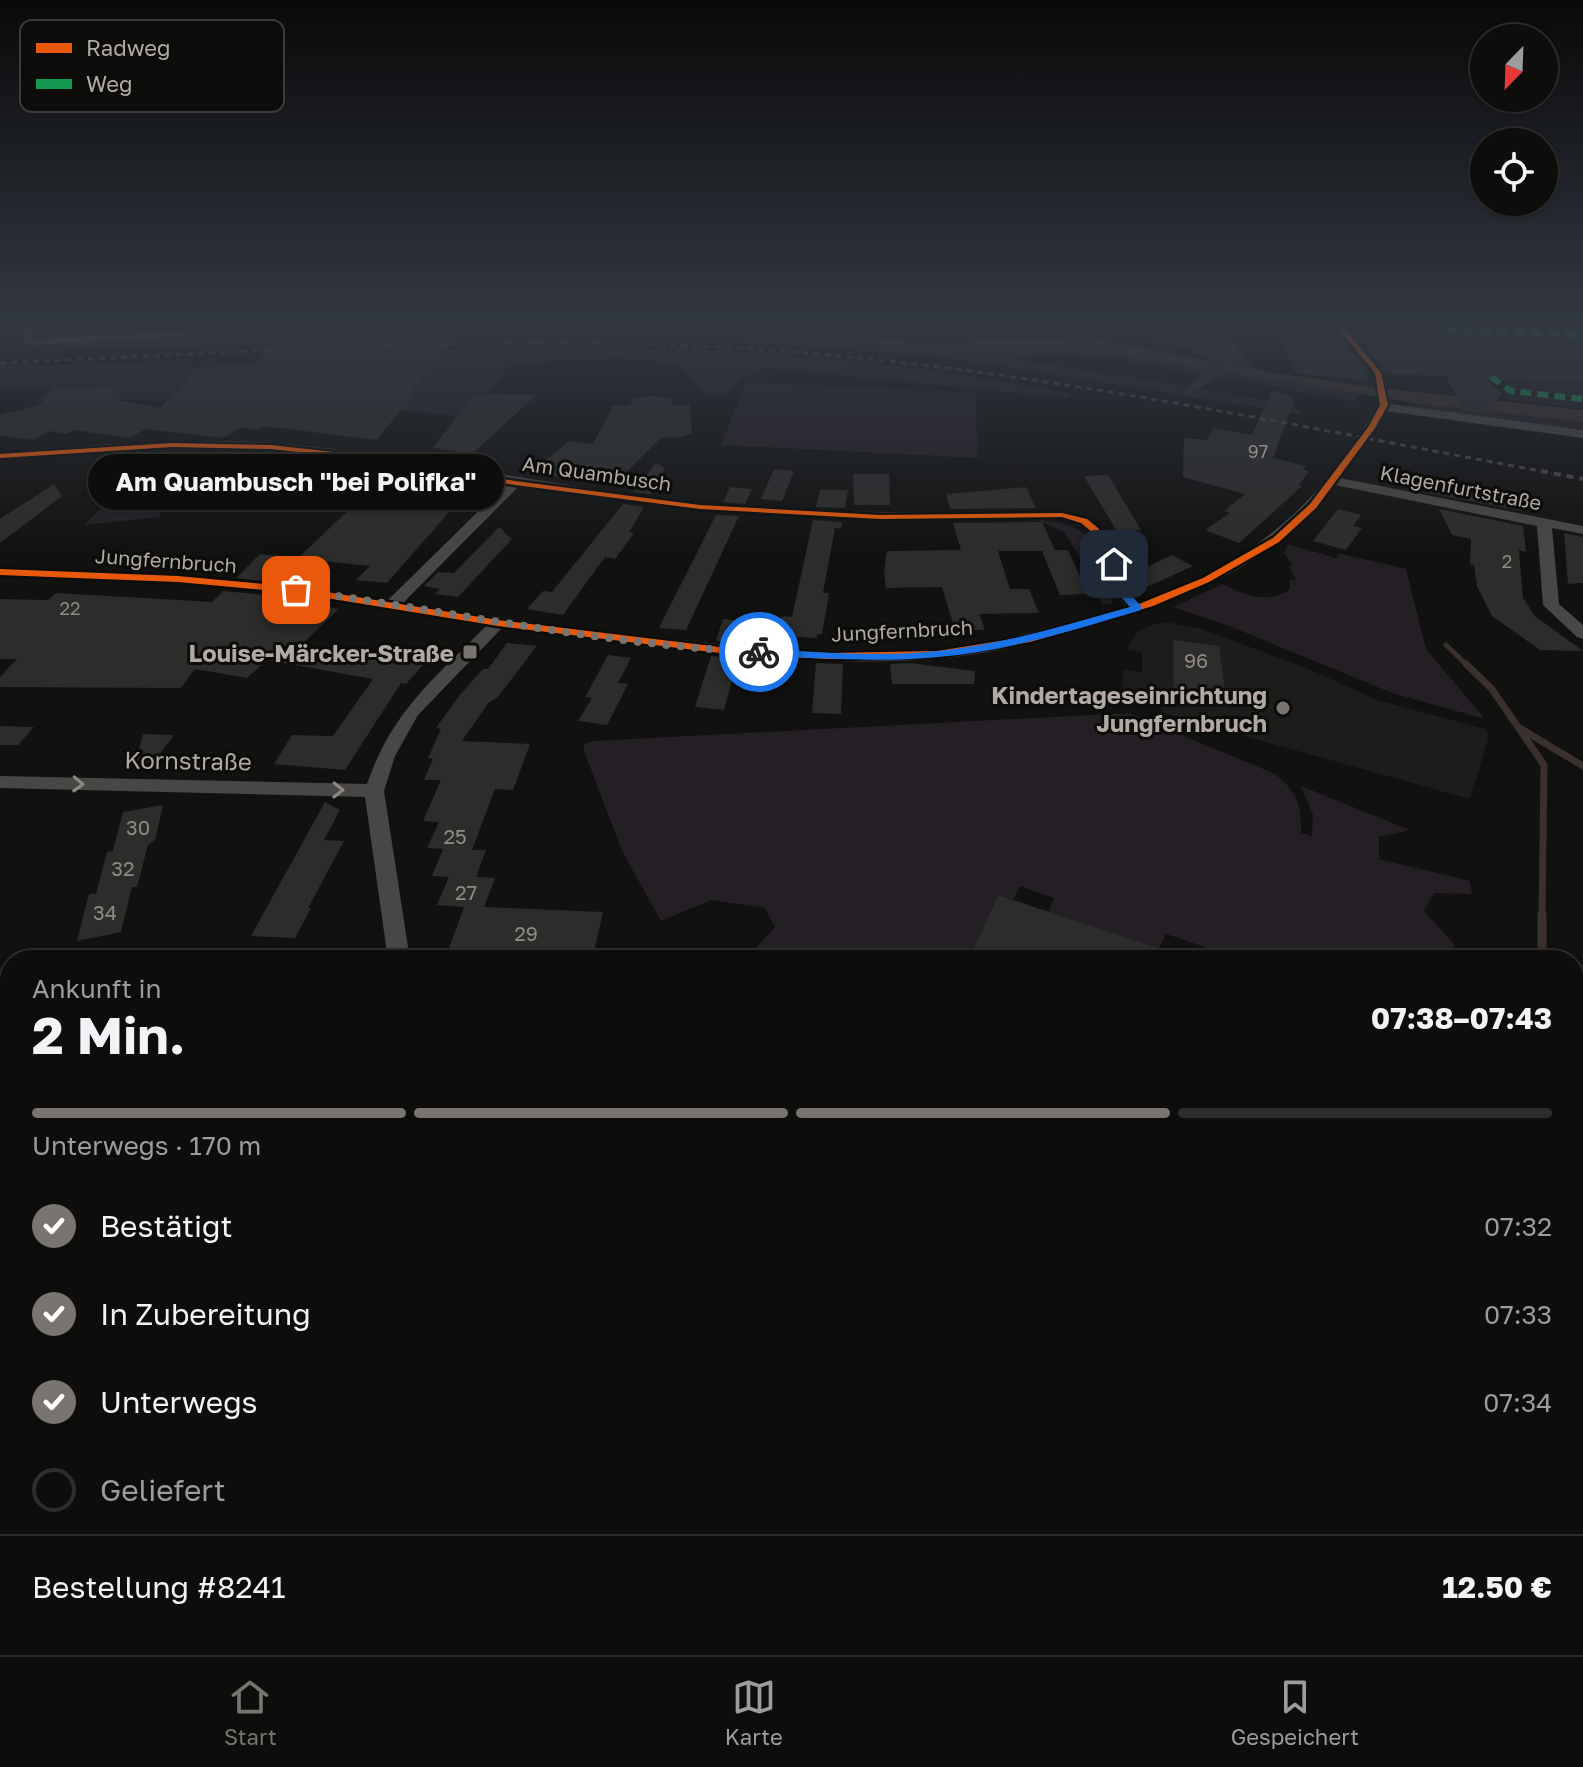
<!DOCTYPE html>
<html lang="de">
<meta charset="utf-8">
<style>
:root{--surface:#0d0d0c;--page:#1b1b1a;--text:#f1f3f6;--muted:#9a9c9d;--line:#2d2d2d;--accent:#79746f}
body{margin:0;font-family:"Golos Text",sans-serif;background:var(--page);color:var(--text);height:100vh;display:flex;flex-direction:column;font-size:30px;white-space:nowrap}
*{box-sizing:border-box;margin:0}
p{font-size:26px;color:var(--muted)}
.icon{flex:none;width:44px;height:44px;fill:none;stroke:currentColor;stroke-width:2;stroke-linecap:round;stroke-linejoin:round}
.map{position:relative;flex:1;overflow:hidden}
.sheet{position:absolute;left:0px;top:950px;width:1584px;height:706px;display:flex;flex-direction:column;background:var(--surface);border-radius:32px 32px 0 0;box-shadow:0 2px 6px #0004,0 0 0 2px var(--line)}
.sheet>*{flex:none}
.needle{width:52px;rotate:203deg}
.controls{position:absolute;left:1470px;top:24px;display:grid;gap:16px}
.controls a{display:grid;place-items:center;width:88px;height:88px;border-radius:50%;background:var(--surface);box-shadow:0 2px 6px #0004,0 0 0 2px var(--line);font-size:40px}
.pin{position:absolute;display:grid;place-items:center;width:68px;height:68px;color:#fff;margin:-34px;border-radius:16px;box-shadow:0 4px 12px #0006}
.courier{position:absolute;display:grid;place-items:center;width:80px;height:80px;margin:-40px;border:6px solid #1a73e8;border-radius:50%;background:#fff;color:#222;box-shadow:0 2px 10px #0007}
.bubble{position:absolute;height:56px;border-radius:28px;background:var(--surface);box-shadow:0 2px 6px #0004,0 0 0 2px var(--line);font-size:26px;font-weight:700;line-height:56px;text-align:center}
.overview em{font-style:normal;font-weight:700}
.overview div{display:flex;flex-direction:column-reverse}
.overview{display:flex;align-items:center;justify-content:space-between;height:136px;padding:0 32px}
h1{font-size:52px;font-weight:700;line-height:60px}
.bar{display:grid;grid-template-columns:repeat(4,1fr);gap:12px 8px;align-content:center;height:96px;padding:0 32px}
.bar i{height:10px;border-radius:6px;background:var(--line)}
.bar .on{background:var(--accent)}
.bar p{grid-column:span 4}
.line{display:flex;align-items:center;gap:20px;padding:0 32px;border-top:2px solid var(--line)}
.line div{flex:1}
ol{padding:0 32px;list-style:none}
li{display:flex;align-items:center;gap:24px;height:88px}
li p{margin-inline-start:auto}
li .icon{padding:8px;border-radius:50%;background:var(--accent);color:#fff;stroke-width:4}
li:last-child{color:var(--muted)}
li i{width:44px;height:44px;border:4px solid var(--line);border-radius:50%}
.menu{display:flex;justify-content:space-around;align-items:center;height:112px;border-top:2px solid var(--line);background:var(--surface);font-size:22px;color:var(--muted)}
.menu a{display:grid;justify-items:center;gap:4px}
.menu .on{color:var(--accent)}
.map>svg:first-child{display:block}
.built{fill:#1c1c1a}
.green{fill:#241f25}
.water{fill:#3a302d}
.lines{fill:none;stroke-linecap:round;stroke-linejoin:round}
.stream-far2{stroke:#3a302d;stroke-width:5}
.stream-far1{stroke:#3a302d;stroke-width:7}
.stream{stroke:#3a302d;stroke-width:9}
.building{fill:#2c2c2b}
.street{fill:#494745;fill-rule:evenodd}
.rail-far1{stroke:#494745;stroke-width:3;stroke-dasharray:6 5;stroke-linecap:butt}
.rail{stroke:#494745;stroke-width:4;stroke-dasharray:7 6;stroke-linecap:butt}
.quiet{stroke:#139951;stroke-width:6;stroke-dasharray:11 6;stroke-linecap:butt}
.cycleway-casing{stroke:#0c0c0b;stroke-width:5}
.cycleway{fill:#e8590c;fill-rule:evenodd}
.oneway{stroke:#8d8781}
.route{fill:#1a73e8}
.done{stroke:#79746f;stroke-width:8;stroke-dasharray:0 14.4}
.poi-dot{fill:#79746f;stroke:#0c0c0b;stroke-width:3}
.labels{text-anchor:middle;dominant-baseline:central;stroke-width:6;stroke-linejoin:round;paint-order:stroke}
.far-number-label{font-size:18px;fill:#908a84}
.far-street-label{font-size:20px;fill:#b1a9a2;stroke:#0c0c0b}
.number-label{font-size:20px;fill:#908a84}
.poi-label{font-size:24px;font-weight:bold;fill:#b1a9a2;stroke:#0c0c0b;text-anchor:end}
.street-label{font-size:24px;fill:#b1a9a2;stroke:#0c0c0b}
.key{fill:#0c0c0b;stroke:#3e3b38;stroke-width:2}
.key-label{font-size:22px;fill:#b1a9a2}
</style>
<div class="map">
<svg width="1583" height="1655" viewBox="0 0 1583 1655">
<rect width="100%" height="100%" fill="#111110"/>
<g class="built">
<path d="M 1433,323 L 1583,323 L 1583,383 L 1504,382 L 1488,378 Z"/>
<path d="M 1166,622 L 1202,629 L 1309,669 L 1377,700 L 1485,729 L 1489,736 L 1470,799 L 1162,713 L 1159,703 L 1122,693 L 1123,670 L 1142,672 L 1142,652 L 1126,649 L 1137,633 L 1149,626 Z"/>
</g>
<g class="green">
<path d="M 528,323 L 787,323 L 883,347 L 1046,348 L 1120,355 L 1361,394 L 1353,401 L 1119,360 L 1051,354 L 1011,359 L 1200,388 L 1292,406 L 1304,415 L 944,357 L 618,332 L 473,334 L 476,325 Z"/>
<path d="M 1103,323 L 1175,323 L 1189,348 L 1114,335 L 1104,330 Z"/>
<path d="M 277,332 L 267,344 L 0,352 L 0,346 Z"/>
<path d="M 545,346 C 604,348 663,347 721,351 C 839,357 955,372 1071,394 L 1069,398 L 766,368 L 745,377 L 725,396 L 706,394 C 698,386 689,373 679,368 C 643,351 551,361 510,365 L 473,418 L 299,398 L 38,401 L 51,388 L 0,390 L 0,366 L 188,361 L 193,367 L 353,359 L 362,352 Z"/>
<path d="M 1519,381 L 1583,383 L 1583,398 L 1516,390 L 1504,382 Z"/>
<path d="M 746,382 L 975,393 L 978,458 L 721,445 Z"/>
<path d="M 1503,391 L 1583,400 L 1583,409 L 1507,400 Z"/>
<path d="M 1410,400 L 1422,404 L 1583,422 L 1583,430 L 1406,407 Z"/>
<path d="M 172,491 L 159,517 L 84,525 L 104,506 Z"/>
<path d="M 1038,520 C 1066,522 1090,528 1101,556 L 1081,560 L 1064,532 Z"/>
<path d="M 1288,544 L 1336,558 L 1338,553 L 1406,569 L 1426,649 L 1485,719 L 1392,693 L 1232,627 L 1173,607 L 1223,584 C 1243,595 1270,605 1290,589 L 1290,580 L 1296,580 L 1289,566 L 1293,566 L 1284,553 Z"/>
<path d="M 1082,561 L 1104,564 L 1105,585 L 1113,604 L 1102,604 Z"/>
<path d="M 1129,713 L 1275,774 C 1297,791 1302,807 1301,833 L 1312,836 L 1313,815 L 1301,786 L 1410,830 L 1379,837 L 1379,859 L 1470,881 L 1472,894 L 1434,893 L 1424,911 L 1454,944 L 1454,960 L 1221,960 L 1202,946 L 1166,934 L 1159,949 L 1048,912 L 1054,898 L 1020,886 L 1013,900 L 998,895 L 968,960 L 744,960 L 775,927 L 765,908 L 711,900 L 661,921 L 622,851 L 583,748 L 586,743 L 594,741 Z"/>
</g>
<path class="water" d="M 787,323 L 827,323 L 875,338 L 919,343 L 1091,338 L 1269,372 L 1371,387 L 1583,410 L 1583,422 L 1422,404 L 1120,355 L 1046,348 L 993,352 L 883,347 Z"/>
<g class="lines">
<path class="stream-far2" d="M 1446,645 L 1468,666"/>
<g class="stream-far1">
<path d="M 1466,664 L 1491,688 L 1518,727 L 1583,766"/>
<path d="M 1518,727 L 1544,765 L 1542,916"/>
</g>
<path class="stream" d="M 1542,960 L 1542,914"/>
</g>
<g class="building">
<path d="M 325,323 L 468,323 L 407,396 L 413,397 L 376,440 L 264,426 L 258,430 L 241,427 L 223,438 L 145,429 L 130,438 L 74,430 L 67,434 L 50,431 L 34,440 L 0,435 L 0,415 L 39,405 L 52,390 L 120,386 L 111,399 L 160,408 L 196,371 L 251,369 L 283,331 L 322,326 Z"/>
<path d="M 1186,323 L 1221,323 L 1227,331 L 1233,326 L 1230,337 L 1252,368 L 1224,365 L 1221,376 L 1184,397 L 1209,359 L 1196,356 L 1179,328 L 1189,328 Z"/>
<path d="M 1301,323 L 1329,323 L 1370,374 L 1366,374 L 1368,381 L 1296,373 L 1276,334 L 1309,335 Z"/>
<path d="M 1440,323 L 1447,323 L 1456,332 L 1583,336 L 1583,382 L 1487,379 L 1502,394 L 1489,414 L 1463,411 L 1446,376 L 1387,374 L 1352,329 L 1435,333 L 1443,328 Z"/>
<path d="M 1272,390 L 1295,398 L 1273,458 L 1306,466 L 1303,469 L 1309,471 L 1299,485 L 1302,486 L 1239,543 L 1205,530 L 1230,513 L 1224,511 L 1245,494 L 1183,477 L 1184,438 L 1207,440 L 1213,428 L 1252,435 Z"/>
<path d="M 474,394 L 536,395 L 472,454 L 433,448 Z"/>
<path d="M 653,396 L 671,398 L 672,405 L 690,405 L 692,434 L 674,438 L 662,437 L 613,485 L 548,475 L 554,463 L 543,462 L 569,441 L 593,444 L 613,406 L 630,405 L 633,398 Z"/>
<path d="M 656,463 L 665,468 L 650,494 L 633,492 Z"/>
<path d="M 774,469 L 794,471 L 782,501 L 761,499 Z"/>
<path d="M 853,474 L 889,474 L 890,505 L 854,505 Z"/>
<path d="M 1108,475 L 1141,530 L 1116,530 L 1084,476 Z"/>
<path d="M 1424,481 L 1465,488 L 1465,492 L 1521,502 L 1522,511 L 1430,493 Z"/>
<path d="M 54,484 L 62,496 L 0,543 L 0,519 Z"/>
<path d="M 730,487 L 752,489 L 745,504 L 723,502 Z"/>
<path d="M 1026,487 L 1036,508 L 950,509 L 946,494 Z"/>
<path d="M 820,490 L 848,490 L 845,508 L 816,507 Z"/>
<path d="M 376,502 L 450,511 L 387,583 L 356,580 L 370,566 L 312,560 L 289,584 L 236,578 L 260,554 L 298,558 L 356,503 L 373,505 Z"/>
<path d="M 623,504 L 644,507 L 629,532 L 634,533 L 615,559 L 605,557 L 563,615 L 527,609 L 543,591 L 552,592 Z"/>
<path d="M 1338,509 L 1361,515 L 1353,526 L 1362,528 L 1346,550 L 1313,541 Z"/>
<path d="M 1439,509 L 1523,526 L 1526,552 L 1519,550 L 1523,598 L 1535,616 L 1583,651 L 1540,650 L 1492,616 L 1477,586 L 1474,565 L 1470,564 L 1471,539 L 1452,535 Z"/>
<path d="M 716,515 L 739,516 L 686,630 L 659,628 Z"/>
<path d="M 813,520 L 842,522 L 841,529 L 835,528 L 823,593 L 829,593 L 822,634 L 817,634 L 817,638 L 777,636 L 782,616 L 792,617 Z"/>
<path d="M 1042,522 L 1055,550 L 1068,550 L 1088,594 L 1060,595 L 1042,551 L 998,551 L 1010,589 L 1029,589 L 1039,613 L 979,614 L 985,630 L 955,630 L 942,587 L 886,588 L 884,572 L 887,551 L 961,550 L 953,523 Z"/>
<path d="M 499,527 L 512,539 L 458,597 L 435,594 L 440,589 L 424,586 L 438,572 L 454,573 Z"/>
<path d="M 1564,533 L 1583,537 L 1583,583 L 1568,584 Z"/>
<path d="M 1172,555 L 1193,566 L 1136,592 L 1126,576 Z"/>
<path d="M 223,591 L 276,596 L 339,609 L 301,645 L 423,665 L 406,684 L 401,683 L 345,770 L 274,764 L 292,735 L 333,736 L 373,679 L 267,660 L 247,678 L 195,669 L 181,688 L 0,687 L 0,677 L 17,659 L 0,659 L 0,599 L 48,600 L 56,593 L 212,602 Z"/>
<path d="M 723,619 L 755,622 L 749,644 L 716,641 Z"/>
<path d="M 1173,640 L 1219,646 L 1227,707 L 1174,701 Z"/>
<path d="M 507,643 L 537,646 L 497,698 L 489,702 L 462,741 L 530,744 L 513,790 L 495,789 L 472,850 L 486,850 L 476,877 L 495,878 L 484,907 L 603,912 L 592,960 L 483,960 L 484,956 L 447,954 L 464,907 L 437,905 L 449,877 L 432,876 L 443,849 L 427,848 L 439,822 L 423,821 L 441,780 L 424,780 L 433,759 L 428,758 L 441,729 L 436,728 L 459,696 L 483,669 L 488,669 Z"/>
<path d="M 608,655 L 631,658 L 618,683 L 628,684 L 607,725 L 578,721 L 592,698 L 585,697 Z"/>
<path d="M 711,656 L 744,659 L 742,666 L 736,666 L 724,710 L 695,707 Z"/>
<path d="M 816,663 L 843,664 L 841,714 L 812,713 Z"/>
<path d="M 910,663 L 975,671 L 974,684 L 892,684 L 890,664 Z"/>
<path d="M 0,726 L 34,727 L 18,745 L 0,745 Z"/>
<path d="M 143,734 L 174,735 L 153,763 L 136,762 Z"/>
<path d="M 325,802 L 340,810 L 324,840 L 344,841 L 308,908 L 311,908 L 295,938 L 251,936 Z"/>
<path d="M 163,805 L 155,840 L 148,845 L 137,887 L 132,887 L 121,932 L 77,941 L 89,894 L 96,894 L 107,852 L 113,851 L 123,812 Z"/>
<path d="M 998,895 L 1182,956 L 1182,960 L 968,960 Z"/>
</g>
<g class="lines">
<g class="street">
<path d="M 22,323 L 32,323 L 33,339 L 322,323 L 239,334 L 28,345 L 23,342 Z"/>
<path d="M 1332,323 L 1439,325 L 1440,327 L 1435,330 L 1345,326 L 1384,373 L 1390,404 L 1583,430 L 1583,438 L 1386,411 L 1340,478 L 1583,526 L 1583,534 L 1552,528 L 1559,604 L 1583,625 L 1583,639 L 1577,637 L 1543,605 L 1537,526 L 1335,485 C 1284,555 1200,594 1118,618 C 1059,636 998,654 936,659 C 790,669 646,646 502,628 L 418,715 L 395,756 L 384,791 L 410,960 L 388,960 L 365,797 L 0,788 L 0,776 L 367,784 C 392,711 434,679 486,626 L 296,595 L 178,584 L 0,576 L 0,568 C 131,573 259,579 388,600 L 505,485 C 427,472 348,455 269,451 C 179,446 90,454 0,460 L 0,452 C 90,446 182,437 272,443 C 415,454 556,488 699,503 C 819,515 941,512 1062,511 C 1132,529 1103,564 1140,602 C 1250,566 1321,504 1378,405 L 1373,373 ZM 518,487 L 700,511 L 880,521 L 1062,519 C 1106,531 1097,552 1110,586 C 1113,594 1121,600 1126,606 C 1064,624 1002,644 937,649 C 837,657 737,647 639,635 C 560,626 481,616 403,603 Z"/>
<rect x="0" y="1164" width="10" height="26"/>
<rect x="456" y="1646" width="36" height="9"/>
</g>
<path class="rail-far1" d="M 0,363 C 264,352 529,331 792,352 C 1048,372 1300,427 1552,473"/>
<path class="rail" d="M 1541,471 L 1583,479"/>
<g class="quiet">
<path d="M 1446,330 L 1583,335"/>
<path d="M 1491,377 L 1511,391 L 1583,399"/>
</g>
<g class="cycleway-casing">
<path id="cycleway" d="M 1334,323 L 1340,323 L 1381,373 L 1388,405 L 1375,428 L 1316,508 L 1279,542 L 1209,582 L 1153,606 L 1030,642 L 937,657 L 830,659 L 728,654 L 498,626 L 296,593 L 178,582 L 0,575 L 0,569 L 178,576 L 296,587 L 498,620 L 728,648 L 830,653 L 937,651 L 1026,637 L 1131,607 L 1113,588 L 1107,555 L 1092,532 L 1081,523 L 1062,517 L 880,519 L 700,509 L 515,485 L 361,459 L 271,449 L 172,447 L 0,458 L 0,454 L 172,443 L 271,445 L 361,455 L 515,481 L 700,505 L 880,515 L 1062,513 L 1087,519 L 1098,528 L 1115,555 L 1122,587 L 1139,604 L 1203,578 L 1273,538 L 1310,504 L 1369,426 L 1380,405 L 1375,373 Z"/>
</g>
<use href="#cycleway" class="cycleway"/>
</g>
<defs><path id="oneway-chevron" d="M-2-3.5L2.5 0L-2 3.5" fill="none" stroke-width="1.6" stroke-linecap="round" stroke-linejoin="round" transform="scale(2)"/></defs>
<g class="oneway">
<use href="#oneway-chevron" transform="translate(78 784) rotate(2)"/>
<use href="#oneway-chevron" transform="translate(338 790) rotate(1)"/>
</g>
<linearGradient id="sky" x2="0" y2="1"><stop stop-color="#090909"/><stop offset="0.58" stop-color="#323842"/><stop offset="1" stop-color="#323842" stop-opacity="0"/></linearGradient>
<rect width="1583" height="554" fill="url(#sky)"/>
<path class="route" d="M 1110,562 L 1118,564 L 1123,587 L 1141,606 L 1141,610 C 1074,630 1008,651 938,657 C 879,663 818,658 759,656 L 754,652 L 759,649 C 818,652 880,657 938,651 C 1004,644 1067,625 1130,607 L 1113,588 Z"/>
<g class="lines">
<path class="done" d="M 296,590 C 450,611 604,645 759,652"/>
</g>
<g class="poi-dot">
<rect x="462" y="644" width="16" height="16" rx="4"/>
<circle cx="1283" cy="708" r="8"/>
</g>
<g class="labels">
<g class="far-number-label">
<text x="1258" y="451">97</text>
<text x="1507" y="561">2</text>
<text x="70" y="608">22</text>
</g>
<g class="far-street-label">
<text transform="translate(597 473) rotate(8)">Am Quambusch</text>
<text transform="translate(1461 487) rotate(11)">Klagenfurtstraße</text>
<text transform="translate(166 560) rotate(4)">Jungfernbruch</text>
<text transform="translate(902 630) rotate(-3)">Jungfernbruch</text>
</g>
<g class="number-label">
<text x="1196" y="660">96</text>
<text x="138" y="827">30</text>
<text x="455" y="836">25</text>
<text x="123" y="868">32</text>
<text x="466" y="892">27</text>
<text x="105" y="912">34</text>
<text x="526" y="933">29</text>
</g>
<g class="poi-label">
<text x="454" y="652">Louise-Märcker-Straße</text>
<text x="1267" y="694">Kindertageseinrichtung<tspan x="1267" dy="28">Jungfernbruch</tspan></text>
</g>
<g class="street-label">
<text transform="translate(188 760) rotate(1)">Kornstraße</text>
</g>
</g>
<rect x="20" y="20" width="264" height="92" rx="12" class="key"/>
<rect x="36" y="43" width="36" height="10" fill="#e8590c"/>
<rect x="36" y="79" width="36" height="10" fill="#139951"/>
<g class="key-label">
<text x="86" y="56">Radweg</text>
<text x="86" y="92">Weg</text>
</g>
</svg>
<div class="controls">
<a><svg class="needle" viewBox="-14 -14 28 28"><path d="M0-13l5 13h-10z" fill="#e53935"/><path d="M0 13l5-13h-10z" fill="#9a9c9d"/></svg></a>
<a><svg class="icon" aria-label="locate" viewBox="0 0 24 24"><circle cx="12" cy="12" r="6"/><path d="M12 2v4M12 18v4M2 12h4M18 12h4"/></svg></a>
</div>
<div class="pin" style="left:296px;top:590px;background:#ea580c"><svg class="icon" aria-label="bag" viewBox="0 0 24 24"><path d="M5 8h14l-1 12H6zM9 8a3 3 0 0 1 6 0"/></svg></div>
<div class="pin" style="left:1114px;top:564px;background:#1f2937"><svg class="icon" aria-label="home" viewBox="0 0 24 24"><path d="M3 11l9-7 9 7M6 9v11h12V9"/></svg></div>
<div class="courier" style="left:759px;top:652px"><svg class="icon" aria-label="bike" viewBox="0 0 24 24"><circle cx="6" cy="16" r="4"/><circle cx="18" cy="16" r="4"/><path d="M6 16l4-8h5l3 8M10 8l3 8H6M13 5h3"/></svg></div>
<div class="bubble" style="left:88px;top:454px;width:416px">Am Quambusch &quot;bei Polifka&quot;</div>
<section class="sheet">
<div class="overview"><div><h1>2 Min.</h1><p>Ankunft in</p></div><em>07:38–07:43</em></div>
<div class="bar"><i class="on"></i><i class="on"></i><i class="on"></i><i></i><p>Unterwegs · 170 m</p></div>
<ol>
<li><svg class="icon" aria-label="check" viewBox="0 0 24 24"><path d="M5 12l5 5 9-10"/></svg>Bestätigt<p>07:32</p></li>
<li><svg class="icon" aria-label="check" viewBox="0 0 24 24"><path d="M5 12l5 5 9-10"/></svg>In Zubereitung<p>07:33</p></li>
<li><svg class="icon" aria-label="check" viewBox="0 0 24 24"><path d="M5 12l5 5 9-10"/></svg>Unterwegs<p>07:34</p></li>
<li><i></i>Geliefert</li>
</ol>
<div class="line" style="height:104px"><div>Bestellung #8241</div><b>12.50 €</b></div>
</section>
</div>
<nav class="menu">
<a class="on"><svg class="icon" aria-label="home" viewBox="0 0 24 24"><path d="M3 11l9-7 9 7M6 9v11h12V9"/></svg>Start</a>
<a><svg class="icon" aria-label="map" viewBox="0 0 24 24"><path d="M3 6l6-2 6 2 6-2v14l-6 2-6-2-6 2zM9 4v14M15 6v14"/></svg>Karte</a>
<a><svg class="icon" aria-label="saved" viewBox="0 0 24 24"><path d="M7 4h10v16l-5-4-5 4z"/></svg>Gespeichert</a>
</nav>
